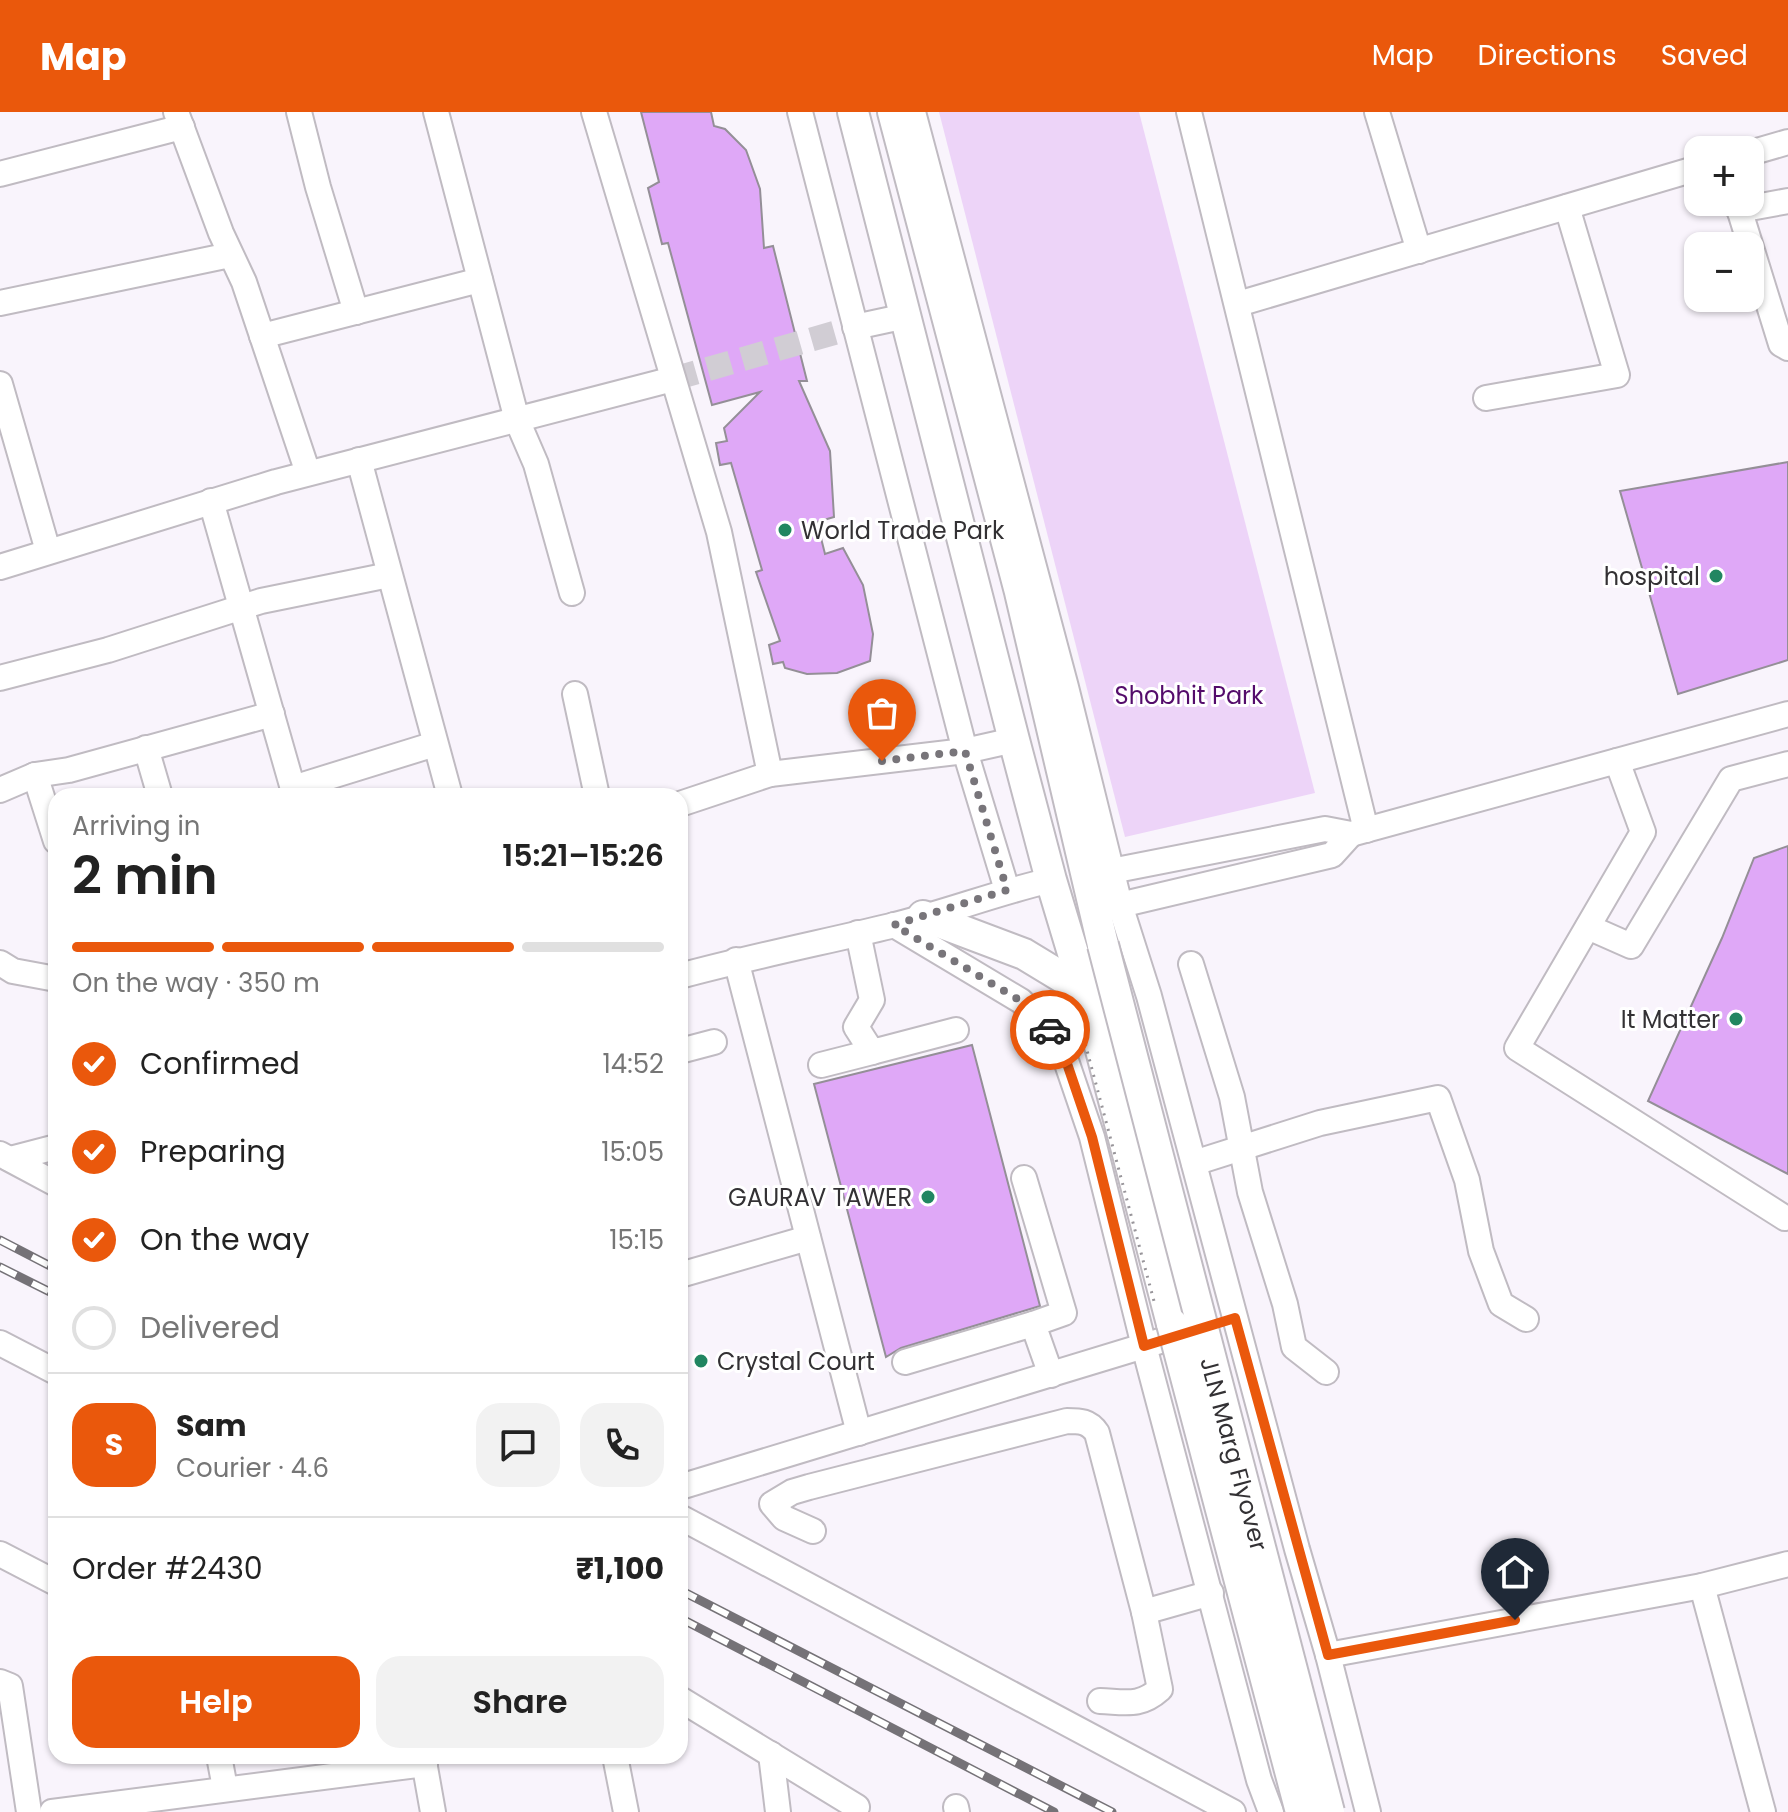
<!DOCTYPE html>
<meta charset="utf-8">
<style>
:root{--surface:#fff;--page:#f2f2f2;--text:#222;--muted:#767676;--line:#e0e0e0;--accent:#ea580c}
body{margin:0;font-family:Poppins,sans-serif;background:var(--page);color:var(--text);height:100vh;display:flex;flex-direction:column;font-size:30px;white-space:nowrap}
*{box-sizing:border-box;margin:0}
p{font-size:26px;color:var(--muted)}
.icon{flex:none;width:44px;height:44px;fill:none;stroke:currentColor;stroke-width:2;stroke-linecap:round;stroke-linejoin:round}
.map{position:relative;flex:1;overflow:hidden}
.sheet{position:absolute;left:48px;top:676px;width:640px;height:976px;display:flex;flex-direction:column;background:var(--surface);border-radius:24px;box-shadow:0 2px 6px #0004}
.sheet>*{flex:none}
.controls{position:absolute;left:1684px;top:24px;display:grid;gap:16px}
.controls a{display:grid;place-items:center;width:80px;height:80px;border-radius:16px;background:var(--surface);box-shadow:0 2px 6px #0004;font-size:40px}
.pin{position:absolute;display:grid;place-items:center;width:68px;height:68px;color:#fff;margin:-82px -34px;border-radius:50% 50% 50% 0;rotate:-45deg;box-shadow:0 0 8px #0007}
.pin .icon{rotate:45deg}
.courier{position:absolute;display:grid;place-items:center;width:80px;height:80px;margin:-40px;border:6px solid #ea580c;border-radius:50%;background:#fff;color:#222;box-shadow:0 2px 10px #0007}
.head em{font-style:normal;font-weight:600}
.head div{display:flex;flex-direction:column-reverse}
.head{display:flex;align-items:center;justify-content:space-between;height:136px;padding:0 24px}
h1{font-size:52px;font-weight:600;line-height:60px}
.bar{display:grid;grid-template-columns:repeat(4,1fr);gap:12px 8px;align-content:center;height:96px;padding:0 24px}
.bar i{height:10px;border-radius:6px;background:var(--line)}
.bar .current{background:var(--accent)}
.bar p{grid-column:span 4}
.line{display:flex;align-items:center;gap:20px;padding:0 24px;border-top:2px solid var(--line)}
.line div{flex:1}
.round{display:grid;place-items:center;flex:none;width:84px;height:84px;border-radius:24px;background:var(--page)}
ol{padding:0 24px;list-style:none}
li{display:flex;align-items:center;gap:24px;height:88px}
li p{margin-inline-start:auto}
li .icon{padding:8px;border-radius:50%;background:var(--accent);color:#fff;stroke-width:4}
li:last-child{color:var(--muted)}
li i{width:44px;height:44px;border:4px solid var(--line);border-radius:50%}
.action{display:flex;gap:16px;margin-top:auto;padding:16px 24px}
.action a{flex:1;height:92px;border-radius:24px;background:var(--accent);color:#fff;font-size:32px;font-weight:600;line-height:92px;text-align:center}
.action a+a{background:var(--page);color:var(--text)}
header{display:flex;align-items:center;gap:48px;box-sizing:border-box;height:112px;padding:0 40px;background:var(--accent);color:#fff}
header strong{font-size:38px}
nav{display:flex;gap:44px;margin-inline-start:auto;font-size:28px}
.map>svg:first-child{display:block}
.green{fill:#edd4f8}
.building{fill:#dfa8f7;stroke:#948f97;stroke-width:2}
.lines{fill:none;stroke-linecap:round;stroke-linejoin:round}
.minor-tunnel{stroke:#d1cdd4;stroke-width:24;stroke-dasharray:24 12;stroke-linecap:butt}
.minor-casing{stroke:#c0bbc2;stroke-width:28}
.major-casing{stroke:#c0bbc2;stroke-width:34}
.minor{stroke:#fff;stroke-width:24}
.major{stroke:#fff;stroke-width:30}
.rail-casing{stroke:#757277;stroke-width:9}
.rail{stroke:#fff;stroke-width:6;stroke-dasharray:18;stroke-linecap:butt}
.major-bridge-casing{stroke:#c0bbc2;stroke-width:34;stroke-linecap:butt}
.path-bridge{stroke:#98959a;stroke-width:3;stroke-dasharray:2 6;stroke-linecap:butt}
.major-bridge{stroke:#fff;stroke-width:30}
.done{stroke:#78757a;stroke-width:8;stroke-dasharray:0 14.4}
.route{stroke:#ea580c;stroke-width:10}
.poi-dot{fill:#218661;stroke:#fff;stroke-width:3}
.labels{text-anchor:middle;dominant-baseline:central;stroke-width:6;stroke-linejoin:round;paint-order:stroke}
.poi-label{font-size:24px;fill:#333134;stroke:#fff;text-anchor:end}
.park-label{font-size:24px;fill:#540c6b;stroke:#fff}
.street-label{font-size:24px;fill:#333134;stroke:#fff}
</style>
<header>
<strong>Map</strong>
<nav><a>Map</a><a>Directions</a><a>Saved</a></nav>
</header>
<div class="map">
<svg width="1788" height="1700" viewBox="0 0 1788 1700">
<rect width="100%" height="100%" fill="#f9f4fc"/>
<path class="green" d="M 939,0 L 1139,0 L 1315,681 L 1125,725 Z"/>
<g class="building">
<path d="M 641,0 L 711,0 L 714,14 L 725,17 L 746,38 L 760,77 L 764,136 L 773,134 L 807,269 L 799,269 L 830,339 L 834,405 L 817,410 L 825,442 L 843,436 L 863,473 L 873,522 L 870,549 L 837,561 L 807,562 L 785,556 L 783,550 L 773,552 L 769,533 L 780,529 L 756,460 L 762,458 L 731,351 L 720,353 L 716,331 L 727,329 L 724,316 L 760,280 L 712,293 L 668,131 L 662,132 L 648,76 L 659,70 Z"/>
<path d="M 1788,350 L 1788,548 L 1678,582 L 1620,379 Z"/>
<path d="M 1788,734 L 1788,1062 L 1648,989 L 1722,826 L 1754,746 Z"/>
<path d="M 972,933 L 1040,1194 L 901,1236 L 886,1245 L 814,972 Z"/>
</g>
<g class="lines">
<path class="minor-tunnel" d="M 673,267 L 855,215"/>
<g class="minor-casing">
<g id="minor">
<path d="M 176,0 L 221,121 L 244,170 L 308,361"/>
<path d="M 299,0 L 318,75 L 356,200"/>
<path d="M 436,0 L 517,308 L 536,352 L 572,481"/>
<path d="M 594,0 L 719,420 L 770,662 L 680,692"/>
<path d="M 800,0 L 965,639 L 1007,778"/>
<path d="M 913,0 L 1066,575 L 1120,793 L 1149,884 L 1297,1437 L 1328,1543 L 1368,1700"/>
<path d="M 1189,0 L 1366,718"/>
<path d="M 1377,0 L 1419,139"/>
<path d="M 1750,41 L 1788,30"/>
<path d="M 0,62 L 182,15"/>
<path d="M 1737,90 L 1781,232 L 1788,236"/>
<path d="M 1739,98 L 1788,89"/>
<path d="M 0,191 L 230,143"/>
<path d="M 1238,192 L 1698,56"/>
<path d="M 855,215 L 906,204"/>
<path d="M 262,224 L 480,168"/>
<path d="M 0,272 L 48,439"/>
<path d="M 1486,286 L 1617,263 L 1567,95"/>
<path d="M 359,348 L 450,684"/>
<path d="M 211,389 L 295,684"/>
<path d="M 0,455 L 276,370 L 673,267"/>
<path d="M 0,566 L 108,538 L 261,489 L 389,463"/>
<path d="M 575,582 L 597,684"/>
<path d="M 146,636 L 160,684"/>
<path d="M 1617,649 L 1643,720 L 1517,936 L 1785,1106"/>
<path d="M 770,662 L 965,639 L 1014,628"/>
<path d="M 35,663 L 56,729"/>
<path d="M 293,676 L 435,632"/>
<path d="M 0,678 L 35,663 L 69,658 L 272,602"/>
<path d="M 1096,762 L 1325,717 L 1351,722 L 1788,602"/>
<path d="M 1104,795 L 1120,793 L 1332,743 L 1351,722"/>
<path d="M 894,813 L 1021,889 L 1059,928 L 1092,1025 L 1144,1234 L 1259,1668 L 1271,1700"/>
<path d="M 1588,815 L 1631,834 L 1731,667 L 1788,652"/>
<path d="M 858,821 L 872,888 L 856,915 L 872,940 L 956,918"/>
<path d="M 736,848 L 859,1321"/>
<path d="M 0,851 L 13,859 L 56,867"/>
<path d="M 1191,852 L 1232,985 L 1250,1080 L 1285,1192 L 1294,1235 L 1326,1260"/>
<path d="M 680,864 C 750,845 820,831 891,814 C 945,801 996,781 1051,768"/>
<path d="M 680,939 L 714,930"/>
<path d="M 821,953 L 872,940"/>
<path d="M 0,1042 L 56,1072"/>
<path d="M 10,1047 L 56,1035"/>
<path d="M 1194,1051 L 1320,1011 L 1438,986 L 1467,1068 L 1481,1139 L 1501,1192 L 1526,1207"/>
<path d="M 1024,1066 L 1064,1201 L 1033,1212 L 1051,1263"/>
<path d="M 680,1163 L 808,1126"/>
<path d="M 0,1231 L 56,1260"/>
<path d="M 905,1250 L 1033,1212"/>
<path d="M 680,1375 L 1160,1229"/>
<path d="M 680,1405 L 1233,1700"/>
<path d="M 813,1419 L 784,1406 L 772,1392 L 792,1380 L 809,1375 L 1067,1309 C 1080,1309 1089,1309 1097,1321 L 1144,1500"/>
<path d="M 0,1442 L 56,1471"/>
<path d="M 1702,1474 L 1763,1700"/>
<path d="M 1328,1543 L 1702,1474 L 1788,1452"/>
<path d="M 0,1570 L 10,1574 L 29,1700"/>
<path d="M 680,1587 L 857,1695"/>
<path d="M 1100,1589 C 1126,1590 1140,1595 1160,1577 L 1144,1500 L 1211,1481"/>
<path d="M 771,1642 L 778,1700"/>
<path d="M 219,1644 L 225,1676"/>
<path d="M 423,1644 L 433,1700"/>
<path d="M 615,1644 L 626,1700"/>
<path d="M 956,1695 L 957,1700"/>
<path d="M 52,1700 L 425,1652"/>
</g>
</g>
<g class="major-casing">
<g id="major">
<path d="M 853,0 L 1014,628 L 1051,768 L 1094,911 L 1172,1212"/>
<path d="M 893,0 L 1020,480 L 1103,833"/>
<path d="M 923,804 L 1024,842 L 1085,879"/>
</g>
</g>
<use href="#minor" class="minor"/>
<use href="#major" class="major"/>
<g class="rail-casing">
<g id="rail">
<path d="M 0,1128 L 56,1157"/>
<path d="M 0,1155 L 56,1183"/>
<path d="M 680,1478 L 1112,1700"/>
<path d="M 680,1506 L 1054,1700"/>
</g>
</g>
<use href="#rail" class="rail"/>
<g class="major-bridge-casing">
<g id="major-bridge">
<path d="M 1103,833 L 1329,1700"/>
<path d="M 1172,1212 L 1301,1700"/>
</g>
</g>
<path class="path-bridge" d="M 1077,901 L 1155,1193"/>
<use href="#major-bridge" class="major-bridge"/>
</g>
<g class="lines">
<path class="done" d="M 882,649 L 965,639 L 1007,778 L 894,813 L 1021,889 L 1050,918"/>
<path class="route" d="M 1050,918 L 1059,928 L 1092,1025 L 1144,1234 L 1235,1206 L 1328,1543 L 1515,1508"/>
</g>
<g class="poi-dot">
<circle cx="785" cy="418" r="8"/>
<circle cx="1716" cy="464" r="8"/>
<circle cx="1736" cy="907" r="8"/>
<circle cx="928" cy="1085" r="8"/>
<circle cx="701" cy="1249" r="8"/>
</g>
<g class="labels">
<g class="poi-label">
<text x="801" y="418" text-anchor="start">World Trade Park</text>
<text x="1700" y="464">hospital</text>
<text x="1720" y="907">It Matter</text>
<text x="912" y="1085">GAURAV TAWER</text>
<text x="717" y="1249" text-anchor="start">Crystal Court</text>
</g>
<g class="park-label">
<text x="1189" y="583">Shobhit Park</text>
</g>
<g class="street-label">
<text transform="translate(1234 1342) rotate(75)">JLN Marg Flyover</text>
</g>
</g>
</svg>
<div class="controls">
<a>+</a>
<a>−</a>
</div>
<div class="pin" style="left:882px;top:649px;background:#ea580c"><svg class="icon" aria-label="bag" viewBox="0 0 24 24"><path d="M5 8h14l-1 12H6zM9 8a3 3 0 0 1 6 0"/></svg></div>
<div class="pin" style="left:1515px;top:1508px;background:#1f2937"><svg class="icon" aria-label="home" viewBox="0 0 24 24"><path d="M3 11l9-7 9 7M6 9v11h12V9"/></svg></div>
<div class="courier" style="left:1050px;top:918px"><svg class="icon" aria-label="car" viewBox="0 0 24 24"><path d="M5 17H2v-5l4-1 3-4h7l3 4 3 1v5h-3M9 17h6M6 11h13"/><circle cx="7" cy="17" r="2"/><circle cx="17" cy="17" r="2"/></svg></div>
<section class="sheet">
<div class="head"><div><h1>2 min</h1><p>Arriving in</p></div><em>15:21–15:26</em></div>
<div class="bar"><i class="current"></i><i class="current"></i><i class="current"></i><i></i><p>On the way · 350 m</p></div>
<ol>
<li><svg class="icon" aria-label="check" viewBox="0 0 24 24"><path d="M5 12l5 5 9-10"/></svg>Confirmed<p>14:52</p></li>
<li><svg class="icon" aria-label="check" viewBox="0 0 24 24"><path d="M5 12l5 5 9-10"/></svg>Preparing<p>15:05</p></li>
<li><svg class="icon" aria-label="check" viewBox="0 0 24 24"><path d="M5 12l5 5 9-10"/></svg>On the way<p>15:15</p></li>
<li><i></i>Delivered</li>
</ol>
<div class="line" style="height:144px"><b class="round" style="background:var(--accent);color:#fff">S</b><div><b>Sam</b><p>Courier · 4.6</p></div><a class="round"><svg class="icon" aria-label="chat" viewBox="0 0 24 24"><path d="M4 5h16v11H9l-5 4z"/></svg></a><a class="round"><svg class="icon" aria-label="phone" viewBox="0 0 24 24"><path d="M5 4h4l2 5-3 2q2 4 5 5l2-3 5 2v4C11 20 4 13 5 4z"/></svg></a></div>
<div class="line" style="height:104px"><div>Order #2430</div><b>₹1,100</b></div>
<div class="action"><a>Help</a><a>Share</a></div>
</section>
</div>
